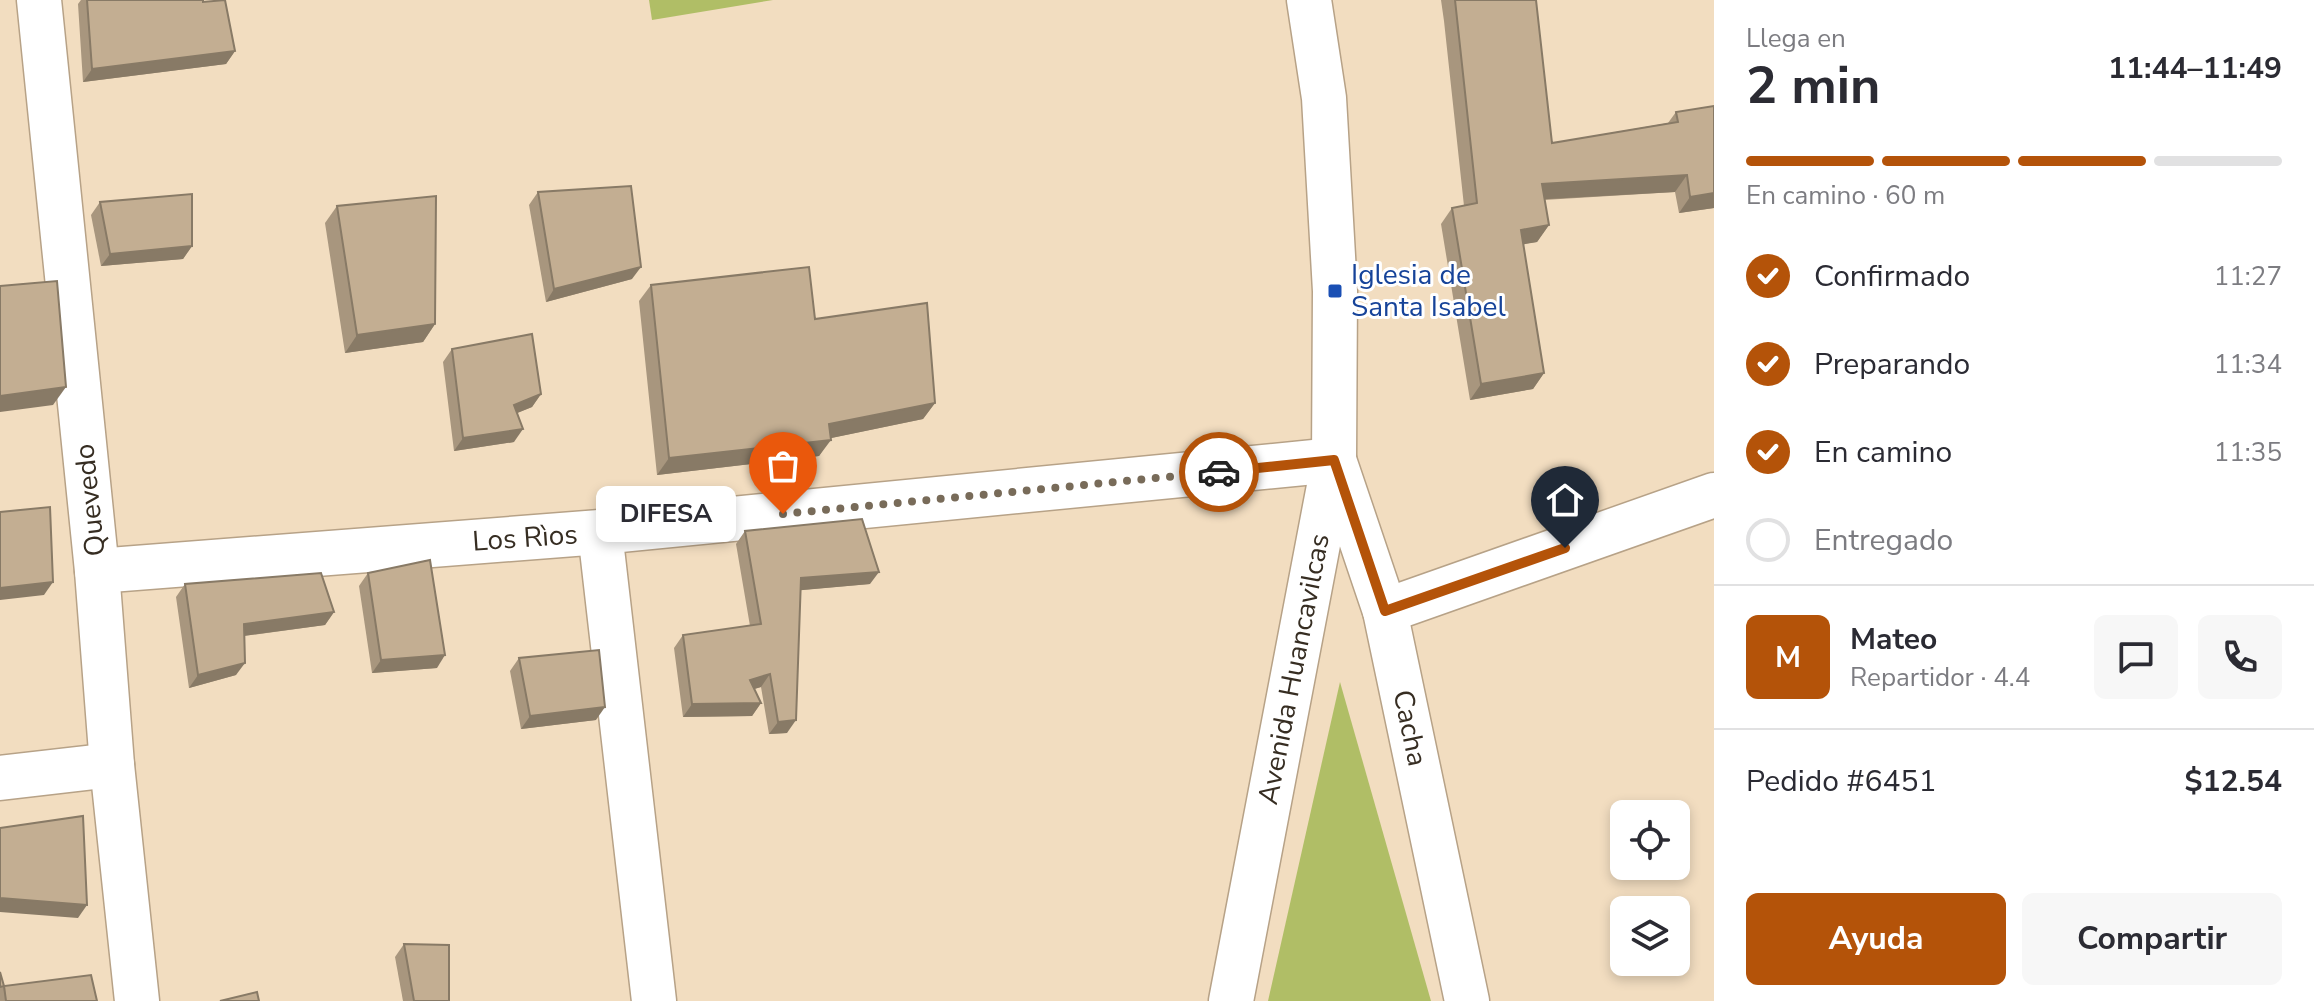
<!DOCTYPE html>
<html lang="es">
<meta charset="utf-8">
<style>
:root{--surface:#fff;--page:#f7f7f7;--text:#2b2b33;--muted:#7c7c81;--line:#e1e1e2;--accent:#b45309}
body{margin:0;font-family:"Nunito Sans",sans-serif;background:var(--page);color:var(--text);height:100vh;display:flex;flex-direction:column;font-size:30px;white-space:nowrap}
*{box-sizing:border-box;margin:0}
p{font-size:26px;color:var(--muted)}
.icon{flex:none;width:44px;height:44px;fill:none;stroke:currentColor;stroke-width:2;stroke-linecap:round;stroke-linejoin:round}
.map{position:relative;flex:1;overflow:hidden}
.details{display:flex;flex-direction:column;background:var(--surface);width:600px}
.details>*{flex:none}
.tools{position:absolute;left:1610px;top:800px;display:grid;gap:16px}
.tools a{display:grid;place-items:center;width:80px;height:80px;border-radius:12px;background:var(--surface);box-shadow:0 4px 12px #0003;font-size:40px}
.pin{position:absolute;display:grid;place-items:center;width:68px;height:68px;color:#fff;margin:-82px -34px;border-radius:50% 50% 50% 0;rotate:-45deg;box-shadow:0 0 8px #0007}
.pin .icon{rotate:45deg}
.courier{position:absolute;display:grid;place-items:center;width:80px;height:80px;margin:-40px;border:6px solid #b45309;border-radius:50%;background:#fff;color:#222;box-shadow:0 2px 10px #0007}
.bubble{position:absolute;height:56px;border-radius:12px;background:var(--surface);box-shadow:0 4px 12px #0003;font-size:26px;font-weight:700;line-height:56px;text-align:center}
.summary em{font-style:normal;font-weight:700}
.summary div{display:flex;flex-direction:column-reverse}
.summary{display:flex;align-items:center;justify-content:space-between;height:136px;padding:0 32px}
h1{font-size:52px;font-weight:700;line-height:60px}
.bar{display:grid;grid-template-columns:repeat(4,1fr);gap:12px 8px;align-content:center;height:96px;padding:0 32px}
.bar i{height:10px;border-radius:6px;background:var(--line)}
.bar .selected{background:var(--accent)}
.bar p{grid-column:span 4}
.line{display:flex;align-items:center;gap:20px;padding:0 32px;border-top:2px solid var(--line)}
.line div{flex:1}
.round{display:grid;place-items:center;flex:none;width:84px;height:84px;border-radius:12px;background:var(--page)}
ol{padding:0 32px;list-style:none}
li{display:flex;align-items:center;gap:24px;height:88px}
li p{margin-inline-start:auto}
li .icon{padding:8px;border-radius:50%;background:var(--accent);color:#fff;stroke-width:4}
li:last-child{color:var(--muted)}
li i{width:44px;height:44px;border:4px solid var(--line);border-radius:50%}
.action{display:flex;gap:16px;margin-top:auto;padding:16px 32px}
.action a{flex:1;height:92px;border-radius:12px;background:var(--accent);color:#fff;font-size:32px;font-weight:700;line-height:92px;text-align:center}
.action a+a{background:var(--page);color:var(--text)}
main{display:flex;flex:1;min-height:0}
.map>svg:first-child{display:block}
.green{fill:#b0be66}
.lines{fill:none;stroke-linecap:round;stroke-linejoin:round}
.minor-casing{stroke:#b7a287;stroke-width:47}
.tertiary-casing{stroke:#b7a287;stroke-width:47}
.minor{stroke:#fff;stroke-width:44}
.tertiary{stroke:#fff;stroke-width:44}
.wall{fill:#a8967e}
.shaded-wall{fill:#887a66}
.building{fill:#c3ae92;stroke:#887a66;stroke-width:2}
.done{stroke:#786b59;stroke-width:8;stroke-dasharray:0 14.4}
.route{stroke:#b45309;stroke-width:10}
.transit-dot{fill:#1a4fb4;stroke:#fff;stroke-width:3}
.labels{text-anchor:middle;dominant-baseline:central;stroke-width:6;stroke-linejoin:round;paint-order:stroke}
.transit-label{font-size:28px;fill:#164399;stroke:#fff;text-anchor:start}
.street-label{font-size:28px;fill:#362d22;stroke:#fff}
</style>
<main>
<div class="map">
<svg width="1714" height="1001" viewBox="0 0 1714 1001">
<rect width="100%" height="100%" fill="#f2ddc0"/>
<g class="green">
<path d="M 649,0 L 773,0 L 652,20 Z"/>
<path d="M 1340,682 L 1431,1001 L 1268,1001 Z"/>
</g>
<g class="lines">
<g class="minor-casing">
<g id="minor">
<path d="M 39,0 L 97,571 L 112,765 L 137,1001"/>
<path d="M 600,532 L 654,1001"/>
<path d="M 97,571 L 600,532 L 1334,460 L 1385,611 L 1467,1001"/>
<path d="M 1385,611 L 1714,495"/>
<path d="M 0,778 L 112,765"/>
</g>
</g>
<g class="tertiary-casing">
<path id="tertiary" d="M 1231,1001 L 1334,460 L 1335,291 L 1324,98 L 1309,0"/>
</g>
<use href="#minor" class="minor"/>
<use href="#tertiary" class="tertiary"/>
</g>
<g class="wall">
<path d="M 81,0 L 203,0 L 203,2 L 235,51 L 226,64 L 83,82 L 78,4 Z"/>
<path d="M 1441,0 L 1536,0 L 1552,143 L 1668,123 L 1676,112 L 1714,106 L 1714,208 L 1679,213 L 1675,192 L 1544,200 L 1549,225 L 1537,242 L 1523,244 L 1544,373 L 1533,389 L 1470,400 L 1441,224 L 1452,208 L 1464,206 L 1444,21 Z"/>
<path d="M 538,192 L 632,279 L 546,302 L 529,205 Z"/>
<path d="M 100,202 L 192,246 L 183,259 L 101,266 L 91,215 Z"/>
<path d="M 337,206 L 435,324 L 423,342 L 345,353 L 325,223 Z"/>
<path d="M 651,285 L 815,319 L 935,403 L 923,419 L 831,438 L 819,456 L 657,475 L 639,301 Z"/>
<path d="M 452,349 L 541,394 L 532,407 L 517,413 L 514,442 L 454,451 L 443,362 Z"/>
<path d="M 745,531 L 870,584 L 801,590 L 787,733 L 769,734 L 761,687 L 754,689 L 761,703 L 752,716 L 683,717 L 674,648 L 683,635 L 750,626 L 736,544 Z"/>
<path d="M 368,573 L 437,668 L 372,673 L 359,586 Z"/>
<path d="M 185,584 L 334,612 L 325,625 L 244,636 L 236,675 L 189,688 L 176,597 Z"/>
<path d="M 519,658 L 596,720 L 521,729 L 510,671 Z"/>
<path d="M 404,944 L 449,1001 L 403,1001 L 395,957 Z"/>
<path d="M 0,972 L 4,986 L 97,1001 L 0,1001 Z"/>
</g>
<g class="shaded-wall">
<path d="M 235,51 L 226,64 L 83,82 L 92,69 Z"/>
<path d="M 1687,175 L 1675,192 L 1530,200 L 1542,184 Z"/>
<path d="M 1714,193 L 1714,208 L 1679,213 L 1690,197 Z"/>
<path d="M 1549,225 L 1537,242 L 1509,247 L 1521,230 Z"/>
<path d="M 192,246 L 183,259 L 101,266 L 110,254 Z"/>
<path d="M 641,267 L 632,279 L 546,302 L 554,289 Z"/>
<path d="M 435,324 L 423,342 L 345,353 L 357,335 Z"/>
<path d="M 1544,373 L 1533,389 L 1470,400 L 1481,384 Z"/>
<path d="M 66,387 L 53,405 L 0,412 L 0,396 Z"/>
<path d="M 541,394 L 532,407 L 505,418 L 514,405 Z"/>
<path d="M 935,403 L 923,419 L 817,441 L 829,424 Z"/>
<path d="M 523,429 L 514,442 L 454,451 L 463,438 Z"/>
<path d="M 831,440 L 819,456 L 657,475 L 669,458 Z"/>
<path d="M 879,572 L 870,584 L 792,591 L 801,578 Z"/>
<path d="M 53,582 L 44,595 L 0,600 L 0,588 Z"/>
<path d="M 334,612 L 325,625 L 235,637 L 244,624 Z"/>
<path d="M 445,655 L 437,668 L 372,673 L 381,660 Z"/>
<path d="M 245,663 L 236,675 L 189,688 L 198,675 Z"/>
<path d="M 770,674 L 761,687 L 741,693 L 750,680 Z"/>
<path d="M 761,703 L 752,716 L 683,717 L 692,704 Z"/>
<path d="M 605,707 L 596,720 L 521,729 L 530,716 Z"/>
<path d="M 796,720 L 787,733 L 769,734 L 778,722 Z"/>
<path d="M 0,898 L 87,905 L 78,918 L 0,912 Z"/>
</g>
<g class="building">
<path d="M 87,0 L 203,0 L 203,2 L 225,0 L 235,51 L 92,69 Z"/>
<path d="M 1455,0 L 1536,0 L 1552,143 L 1678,122 L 1676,112 L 1714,106 L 1714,193 L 1690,197 L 1687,175 L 1542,184 L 1549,225 L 1521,230 L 1544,373 L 1481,384 L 1452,208 L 1477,203 Z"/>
<path d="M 631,186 L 641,267 L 554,289 L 538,192 Z"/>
<path d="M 192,194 L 192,246 L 110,254 L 100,202 Z"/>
<path d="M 436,196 L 435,324 L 357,335 L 337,206 Z"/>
<path d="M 809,267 L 815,319 L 927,303 L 935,403 L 829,424 L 831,440 L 669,458 L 651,285 Z"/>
<path d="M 57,281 L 66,387 L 0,396 L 0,286 Z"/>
<path d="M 532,334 L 541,394 L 514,405 L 523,429 L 463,438 L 452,349 Z"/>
<path d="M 50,507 L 53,582 L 0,588 L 0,512 Z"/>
<path d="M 862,519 L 879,572 L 801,578 L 796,720 L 778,722 L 770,674 L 750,680 L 761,703 L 692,704 L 683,635 L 761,624 L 745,531 Z"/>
<path d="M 430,560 L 445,655 L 381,660 L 368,573 Z"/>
<path d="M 321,573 L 334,612 L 244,624 L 245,663 L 198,675 L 185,584 Z"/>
<path d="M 599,650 L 605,707 L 530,716 L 519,658 Z"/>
<path d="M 83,816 L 87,905 L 0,898 L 0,828 Z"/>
<path d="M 404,944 L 449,945 L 449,1001 L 414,1001 Z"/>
<path d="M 0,972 L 4,986 L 0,987 Z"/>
<path d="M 91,975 L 97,1001 L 6,1001 L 4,986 Z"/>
<path d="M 257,992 L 259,1001 L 220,1001 Z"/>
</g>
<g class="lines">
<path class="done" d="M 783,514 L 1219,472"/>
<path class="route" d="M 1219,472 L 1334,460 L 1385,611 L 1565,548"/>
</g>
<rect class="transit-dot" x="1327" y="283" width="16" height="16" rx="4"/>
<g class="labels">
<g class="transit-label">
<text x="1351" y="275">Iglesia de<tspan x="1351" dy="32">Santa Isabel</tspan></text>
</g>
<g class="street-label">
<text transform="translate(90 500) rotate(-96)">Quevedo</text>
<text transform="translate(525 538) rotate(-4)">Los Rìos</text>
<text transform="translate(1294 669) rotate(-79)">Avenida Huancavilcas</text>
<text transform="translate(1410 728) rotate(78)">Cacha</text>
</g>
</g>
</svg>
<div class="tools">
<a><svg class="icon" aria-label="locate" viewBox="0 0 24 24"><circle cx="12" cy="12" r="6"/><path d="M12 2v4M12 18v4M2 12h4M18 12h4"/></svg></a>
<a><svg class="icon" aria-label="layers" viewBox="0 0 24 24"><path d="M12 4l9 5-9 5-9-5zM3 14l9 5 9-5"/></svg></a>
</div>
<div class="pin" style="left:783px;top:514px;background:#ea580c"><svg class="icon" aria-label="bag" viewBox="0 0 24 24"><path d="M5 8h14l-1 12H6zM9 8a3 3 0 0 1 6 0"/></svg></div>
<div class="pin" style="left:1565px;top:548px;background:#1f2937"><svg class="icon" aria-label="home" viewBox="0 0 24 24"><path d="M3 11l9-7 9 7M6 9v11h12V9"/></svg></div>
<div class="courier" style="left:1219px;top:472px"><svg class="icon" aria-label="car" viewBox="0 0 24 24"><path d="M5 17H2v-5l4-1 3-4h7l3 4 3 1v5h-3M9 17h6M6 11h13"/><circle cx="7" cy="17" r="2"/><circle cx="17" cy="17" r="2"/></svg></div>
<div class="bubble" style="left:596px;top:486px;width:140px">DIFESA</div>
</div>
<section class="details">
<div class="summary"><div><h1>2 min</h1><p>Llega en</p></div><em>11:44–11:49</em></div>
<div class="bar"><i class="selected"></i><i class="selected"></i><i class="selected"></i><i></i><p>En camino · 60 m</p></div>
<ol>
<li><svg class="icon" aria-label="check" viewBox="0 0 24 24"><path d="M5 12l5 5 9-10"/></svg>Confirmado<p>11:27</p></li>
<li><svg class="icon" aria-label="check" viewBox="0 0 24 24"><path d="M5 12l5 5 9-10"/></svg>Preparando<p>11:34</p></li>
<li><svg class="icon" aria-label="check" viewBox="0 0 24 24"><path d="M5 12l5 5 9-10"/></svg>En camino<p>11:35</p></li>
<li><i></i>Entregado</li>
</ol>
<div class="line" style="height:144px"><b class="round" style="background:var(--accent);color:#fff">M</b><div><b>Mateo</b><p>Repartidor · 4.4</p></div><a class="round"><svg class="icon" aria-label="chat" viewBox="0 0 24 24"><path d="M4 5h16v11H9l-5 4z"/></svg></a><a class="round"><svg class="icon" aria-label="phone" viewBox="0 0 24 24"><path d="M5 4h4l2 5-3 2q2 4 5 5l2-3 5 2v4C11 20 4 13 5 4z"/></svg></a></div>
<div class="line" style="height:104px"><div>Pedido #6451</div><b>$12.54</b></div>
<div class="action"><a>Ayuda</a><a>Compartir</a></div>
</section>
</main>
